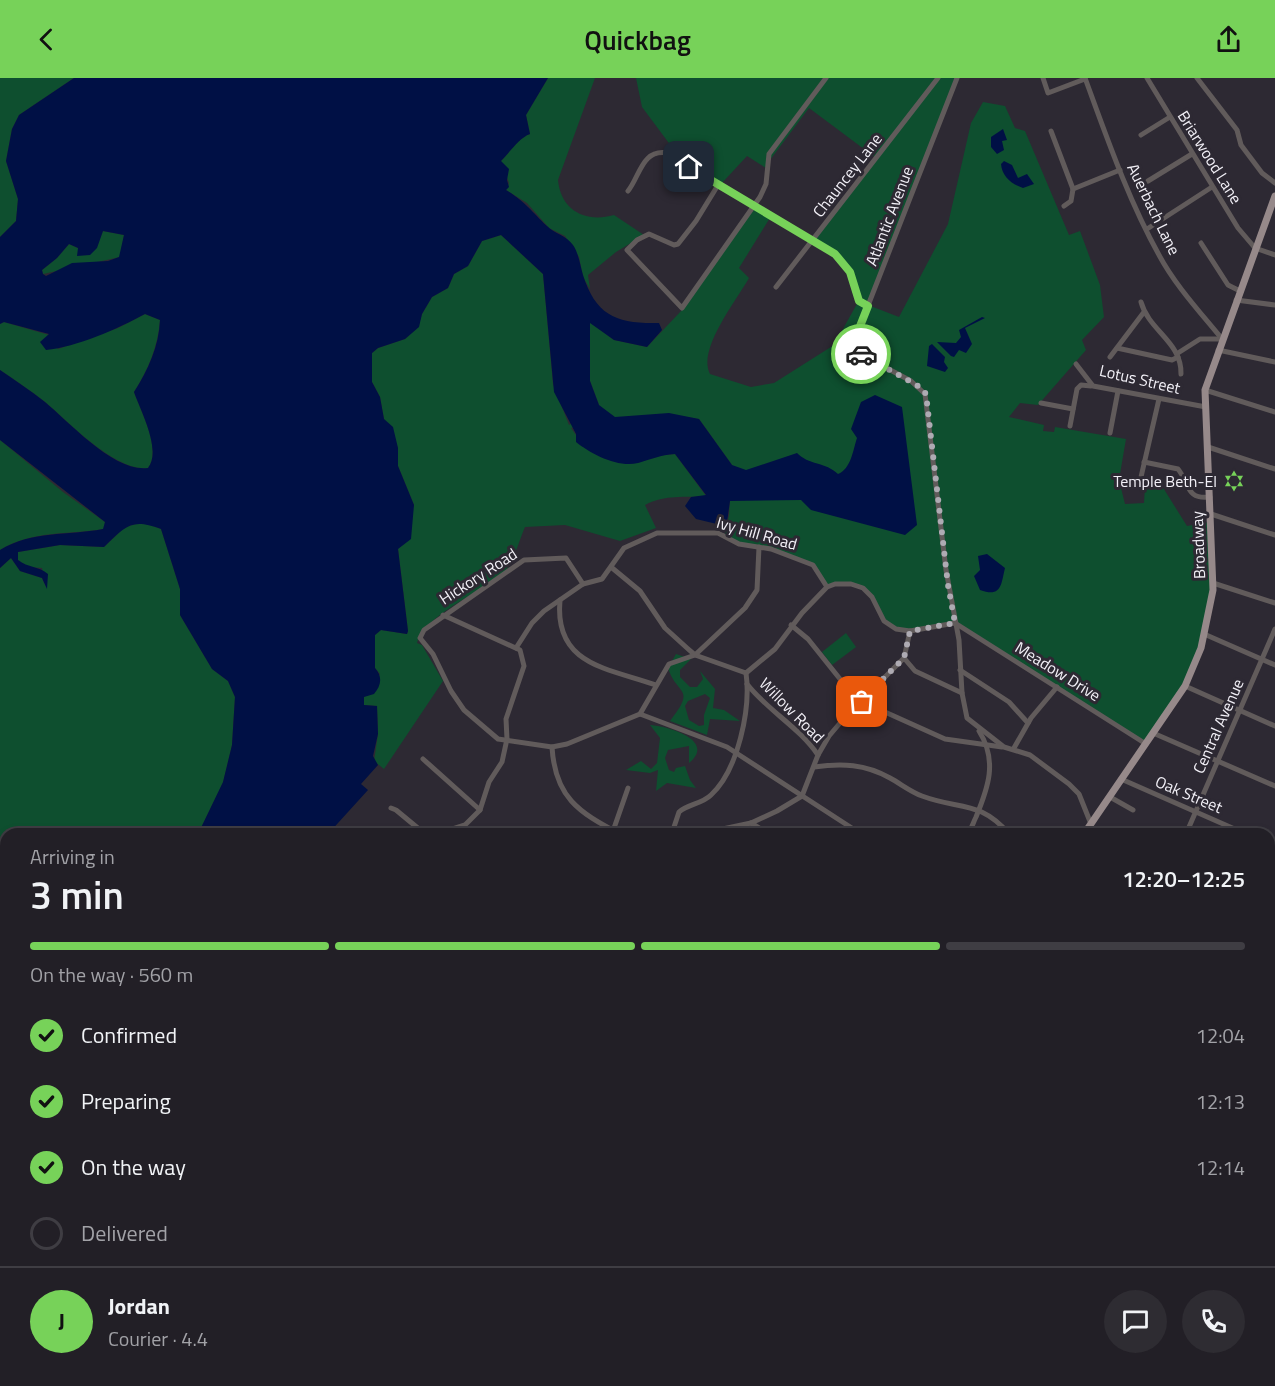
<!DOCTYPE html>
<meta charset="utf-8">
<style>
:root{--surface:#221f26;--page:#2e2c32;--text:#f1f3f6;--muted:#a2a2a7;--line:#3f3d43;--accent:#77d259}
body{margin:0;font-family:"Titillium Web",sans-serif;background:var(--page);color:var(--text);height:100vh;display:flex;flex-direction:column;font-size:22px;white-space:nowrap}
*{box-sizing:border-box;margin:0}
p{font-size:20px;color:var(--muted)}
.icon{flex:none;width:33px;height:33px;fill:none;stroke:currentColor;stroke-width:2;stroke-linecap:round;stroke-linejoin:round}
.map{position:relative;flex:1;overflow:hidden}
.sheet{position:absolute;left:0px;top:750px;width:1275px;height:558px;display:flex;flex-direction:column;background:var(--surface);border-radius:18px 18px 0 0;box-shadow:0 3px 9px #0003,0 0 0 2px var(--line)}
.sheet>*{flex:none}
.pin{position:absolute;display:grid;place-items:center;width:51px;height:51px;color:#fff;margin:-26px;border-radius:12px;box-shadow:0 3px 9px #0006}
.courier{position:absolute;display:grid;place-items:center;width:60px;height:60px;margin:-30px;border:4px solid #77d259;border-radius:50%;background:#fff;color:#222;box-shadow:0 2px 8px #0007}
.overview em{font-style:normal;font-weight:600}
.overview div{display:flex;flex-direction:column-reverse}
.overview{display:flex;align-items:center;justify-content:space-between;height:102px;padding:0 30px}
h1{font-size:39px;font-weight:600;line-height:45px}
.bar{display:grid;grid-template-columns:repeat(4,1fr);gap:9px 6px;align-content:center;height:72px;padding:0 30px}
.bar i{height:8px;border-radius:4px;background:var(--line)}
.bar .selected{background:var(--accent)}
.bar p{grid-column:span 4}
.line{display:flex;align-items:center;gap:15px;padding:0 30px;border-top:2px solid var(--line)}
.line div{flex:1}
.round{display:grid;place-items:center;flex:none;width:63px;height:63px;border-radius:32px;background:var(--page)}
ol{padding:0 30px;list-style:none}
li{display:flex;align-items:center;gap:18px;height:66px}
li p{margin-inline-start:auto}
li .icon{padding:6px;border-radius:50%;background:var(--accent);color:#111;stroke-width:4}
li:last-child{color:var(--muted)}
li i{width:33px;height:33px;border:3px solid var(--line);border-radius:50%}
header{display:flex;justify-content:space-between;align-items:center;height:78px;padding:0 30px;background:var(--accent);color:#111;font-size:27px;font-weight:600}
.map>svg:first-child{display:block}
.green{fill:#0e4f2f;fill-rule:evenodd}
.water{fill:#001045;fill-rule:evenodd}
.lines{fill:none;stroke-linecap:round;stroke-linejoin:round}
.minor{stroke:#615b5b;stroke-width:5}
.major{stroke:#96898a;stroke-width:7}
.rail-casing{stroke:#928f97;stroke-width:4}
.rail{stroke:#2d2933;stroke-width:1.5;stroke-dasharray:4.5;stroke-linecap:butt}
.done{stroke:#aeabb3;stroke-width:6;stroke-dasharray:0 10.8}
.route{stroke:#77d259;stroke-width:8}
.labels{text-anchor:middle;dominant-baseline:central;stroke-width:6;stroke-linejoin:round;paint-order:stroke}
.street-label{font-size:16px;fill:#f3f1f8;stroke:#2d2933}
.poi-label{font-size:16px;fill:#f3f1f8;stroke:#2d2933;text-anchor:end}
</style>
<header><svg class="icon" aria-label="back" viewBox="0 0 24 24"><path d="M15 5l-7 7 7 7"/></svg>Quickbag<svg class="icon" aria-label="share" viewBox="0 0 24 24"><path d="M12 15V3M7 8l5-5 5 5M5 13v7h14v-7"/></svg></header>
<div class="map">
<svg width="1275" height="1308" viewBox="0 0 1275 1308">
<rect width="100%" height="100%" fill="#2d2933"/>
<g class="green">
<path d="M 0,0 L 74,0 L 19,37 L 12,51 L 6,83 L 18,121 L 16,143 L 0,159 Z"/>
<path d="M 548,0 L 595,0 L 558,102 C 561,133 586,145 614,137 L 644,157 L 616,174 L 588,197 L 590,211 L 583,199 L 579,179 L 565,158 L 549,150 L 527,125 L 506,112 L 509,105 L 501,83 C 510,74 518,60 530,56 L 526,37 Z"/>
<path d="M 636,0 L 955,0 L 868,227 L 899,239 L 948,146 L 971,45 L 983,24 L 1005,28 L 1015,50 L 1025,53 L 1069,157 L 1080,153 L 1100,207 L 1104,239 L 1082,262 L 1086,272 L 1038,327 L 1020,325 L 1009,339 L 1044,347 L 1043,353 L 1054,354 L 1055,349 L 1126,361 L 1119,402 L 1125,426 L 1144,425 L 1145,408 L 1162,408 L 1187,448 L 1211,444 C 1212,496 1214,550 1188,598 C 1176,620 1159,642 1144,663 L 955,545 C 938,547 912,556 895,550 C 865,539 883,497 827,509 L 810,485 L 766,470 L 745,468 L 725,457 L 729,437 L 732,387 L 699,341 C 655,333 614,339 571,350 L 576,357 L 638,385 L 653,378 L 675,376 L 706,418 C 684,420 666,416 645,427 L 656,450 L 620,463 L 565,447 L 525,449 C 519,463 513,486 503,495 C 482,514 423,538 417,565 L 422,567 L 443,603 L 384,691 L 374,683 L 378,656 L 377,628 L 363,627 L 364,619 L 380,596 L 375,590 L 375,557 L 381,552 L 407,556 L 408,553 L 398,471 L 414,427 L 398,388 L 398,370 L 384,341 L 380,319 L 372,304 L 372,275 L 378,270 L 405,261 L 418,249 L 422,236 L 432,219 L 448,210 L 454,196 L 468,188 L 482,163 L 501,157 L 543,196 L 553,306 L 569,347 L 599,327 L 590,303 L 590,244 L 614,262 L 647,269 L 682,232 L 752,129 L 719,110 L 680,80 L 642,29 ZM 809,30 L 876,80 L 815,162 L 851,193 L 858,224 L 834,267 L 774,305 L 751,309 L 710,296 C 697,272 736,223 749,200 L 739,190 L 773,135 L 722,105 L 747,78 L 769,92 L 770,82 Z"/>
<path d="M 103,153 L 124,157 L 120,179 L 43,196 L 42,192 L 57,180 L 69,166 L 78,170 L 96,170 Z"/>
<path d="M 145,236 L 160,242 C 158,269 148,292 134,314 C 141,334 162,372 148,390 C 115,394 69,344 45,324 C 31,313 15,302 0,292 L 0,246 L 4,244 L 49,257 L 48,260 L 58,271 L 118,250 Z"/>
<path d="M 0,362 L 63,414 L 105,444 L 104,451 C 67,457 33,452 0,472 Z"/>
<path d="M 143,444 L 161,451 L 180,511 L 180,537 L 212,591 L 228,603 L 235,619 L 232,667 L 223,705 L 198,756 L 6,756 L 6,883 L 0,877 L 0,490 L 11,480 L 20,493 L 42,500 L 46,509 L 42,490 L 27,489 L 18,482 L 18,474 L 60,467 L 104,469 L 125,449 Z"/>
<path d="M 846,555 L 856,569 L 832,587 L 822,574 Z"/>
<path d="M 676,576 L 691,581 L 680,592 L 680,599 L 690,609 L 697,609 L 703,601 L 700,593 L 715,611 L 713,630 L 724,632 L 740,643 L 710,641 L 707,657 L 670,643 C 697,609 677,618 668,590 ZM 705,616 L 710,620 L 704,637 L 704,647 L 699,648 L 689,642 L 685,628 L 688,623 Z"/>
<path d="M 650,647 C 667,648 717,662 689,685 L 689,668 L 668,672 L 665,680 L 669,692 L 674,694 L 676,690 L 685,688 L 690,702 L 696,710 L 667,705 L 656,713 L 658,692 L 650,695 L 626,692 L 641,683 L 651,691 L 657,685 L 660,660 Z"/>
<path d="M 1,1199 L 6,1200 L 6,1302 L 160,1302 L 168,1308 L 0,1308 Z"/>
</g>
<g class="water">
<path d="M 74,0 L 548,0 L 526,37 L 530,56 C 519,60 510,74 501,83 L 509,91 L 507,102 L 509,109 L 506,112 C 526,124 531,133 547,148 C 555,156 566,157 573,167 C 579,176 580,187 583,197 C 596,238 617,246 659,245 L 662,252 L 647,269 L 614,262 L 590,245 L 590,303 L 599,327 L 615,339 L 669,335 L 699,341 L 732,387 L 746,392 L 797,375 C 808,387 826,384 838,396 C 851,391 853,372 857,360 L 851,351 L 861,324 L 875,317 L 902,329 L 917,447 L 905,457 L 811,432 L 801,422 L 730,423 L 727,444 L 721,447 L 696,441 L 685,428 L 691,419 L 706,417 L 675,376 C 660,377 652,381 638,385 C 618,390 591,376 576,364 L 576,356 L 554,314 L 543,196 L 501,157 L 482,163 L 468,188 L 454,196 L 448,210 L 432,219 L 422,236 L 419,249 L 405,261 L 378,270 L 372,275 L 372,304 L 380,319 L 384,341 L 393,349 L 398,370 L 398,388 L 414,427 L 411,461 L 398,471 L 408,553 L 407,556 L 381,552 L 375,557 L 375,590 C 383,599 381,608 374,616 L 364,619 L 364,627 L 377,628 L 378,656 L 373,678 L 378,687 L 361,706 L 368,712 L 328,756 L 198,756 L 223,704 L 232,667 L 235,619 L 228,603 L 212,591 L 180,537 L 180,511 L 161,451 C 131,440 126,448 104,469 L 60,467 L 18,474 L 18,482 C 28,490 39,488 48,496 L 47,511 L 42,500 L 20,493 L 11,480 L 0,490 L 0,472 C 33,452 67,458 103,451 L 105,444 L 0,362 L 0,292 C 15,302 31,313 45,324 C 69,344 115,395 148,390 C 162,372 141,334 134,314 C 148,292 159,268 160,242 L 145,236 C 117,251 77,269 46,272 L 40,264 L 49,256 L 4,244 L 0,246 L 0,159 L 16,143 L 18,121 L 6,83 L 12,51 L 19,37 ZM 103,153 L 124,157 L 119,179 L 108,183 L 72,185 L 46,198 L 43,196 L 42,192 L 57,180 L 69,166 L 78,170 L 77,178 L 90,177 L 97,170 Z"/>
<path d="M 1003,51 L 1007,62 L 1002,63 L 1004,72 L 997,76 L 991,69 L 991,59 Z"/>
<path d="M 1004,83 L 1012,87 L 1018,100 L 1027,96 L 1034,106 L 1023,110 C 1011,106 1002,98 1001,86 Z"/>
<path d="M 982,239 L 985,240 L 965,250 L 972,266 L 966,275 L 959,272 L 954,279 L 951,278 L 937,264 L 956,265 L 961,259 L 959,252 Z"/>
<path d="M 932,266 L 945,279 L 944,284 L 948,290 L 945,294 L 927,288 L 929,268 Z"/>
<path d="M 987,476 L 1005,490 C 1001,506 1002,520 980,512 L 974,498 L 980,492 L 978,478 Z"/>
<path d="M 0,877 L 6,883 L 6,917 L 0,922 Z"/>
<path d="M 6,927 L 6,957 L 2,965 L 6,968 L 6,1068 L 0,1067 L 0,932 Z"/>
<path d="M 285,1302 L 346,1302 L 351,1308 L 295,1308 Z"/>
</g>
<g class="lines">
<g class="minor">
<path d="M 1043,0 L 1048,15 L 1085,1"/>
<path d="M 1085,0 C 1107,60 1128,121 1159,177 C 1175,207 1200,234 1222,261"/>
<path d="M 1147,0 L 1238,150 L 1255,170 L 1275,177"/>
<path d="M 1197,0 L 1237,52 L 1241,67 L 1262,95 L 1275,105"/>
<path d="M 1051,53 L 1073,111 L 1071,123 L 1064,128"/>
<path d="M 1141,57 L 1170,39"/>
<path d="M 1148,103 L 1192,76"/>
<path d="M 718,107 L 696,143 L 678,166 L 674,167 L 649,156 L 637,162 L 627,172 L 682,230 L 760,119 L 766,106 L 769,76 L 826,0"/>
<path d="M 1073,111 L 1120,92"/>
<path d="M 628,113 C 640,98 642,71 667,75 L 835,176 L 850,194 L 859,223 L 868,228"/>
<path d="M 1147,151 L 1212,109"/>
<path d="M 1201,165 L 1228,207 L 1240,213"/>
<path d="M 776,209 L 938,0"/>
<path d="M 1236,222 L 1275,227"/>
<path d="M 1141,224 C 1149,253 1182,264 1181,296"/>
<path d="M 836,268 L 851,271 L 957,0"/>
<path d="M 1117,270 L 1172,282 L 1178,279"/>
<path d="M 851,271 L 911,303 L 925,316 L 946,492 L 959,562 L 962,615 L 967,640 L 1004,669 L 1030,677 L 1069,706 L 1079,716 L 1091,746"/>
<path d="M 1218,272 L 1275,284"/>
<path d="M 1178,275 L 1200,261 L 1222,261"/>
<path d="M 1110,279 L 1144,234"/>
<path d="M 1076,286 L 1093,308 L 1206,329"/>
<path d="M 1205,312 L 1275,334"/>
<path d="M 1041,325 L 1073,331"/>
<path d="M 1070,348 L 1077,311 L 1081,307 L 1091,308"/>
<path d="M 1110,355 L 1118,313"/>
<path d="M 1208,369 L 1275,391"/>
<path d="M 1144,384 L 1178,391 C 1190,406 1186,422 1210,419"/>
<path d="M 1141,399 L 1159,321"/>
<path d="M 1211,436 L 1275,457"/>
<path d="M 611,489 L 640,513 L 665,550 L 687,570 L 695,577 L 746,595"/>
<path d="M 1213,505 L 1275,525"/>
<path d="M 583,506 L 566,480 L 524,482 L 424,552 L 420,560 L 433,576 L 451,613 L 464,632 L 498,661 L 552,669 L 567,666 L 640,636 L 727,669 L 861,756"/>
<path d="M 560,522 C 554,587 607,590 656,607"/>
<path d="M 955,545 L 1146,666"/>
<path d="M 791,547 L 808,561 L 856,621 L 945,661 L 1002,669"/>
<path d="M 1204,556 L 1275,587"/>
<path d="M 516,570 L 532,545 L 544,533 L 583,506 L 602,501 L 624,470 L 657,455 L 718,455 L 739,466 L 771,471 L 813,487 L 827,509"/>
<path d="M 904,580 L 915,593 L 962,615"/>
<path d="M 960,592 L 1009,624 L 1028,645"/>
<path d="M 746,595 L 775,571 L 802,535 L 827,509 L 835,506 L 851,506 L 863,510 L 872,519 L 884,543 L 896,551 L 910,553 L 955,545"/>
<path d="M 747,606 C 768,633 799,649 818,677"/>
<path d="M 1185,608 L 1275,648"/>
<path d="M 640,636 L 669,586 L 695,577 L 745,530 L 757,512 L 759,469"/>
<path d="M 1153,655 L 1275,708"/>
<path d="M 552,669 C 555,719 578,734 620,756"/>
<path d="M 1014,670 L 1031,640 L 1057,609"/>
<path d="M 423,681 L 480,732"/>
<path d="M 814,689 C 842,685 865,686 890,700 C 901,706 911,714 922,718 C 959,732 980,722 1009,756"/>
<path d="M 1121,701 L 1246,756"/>
<path d="M 1110,719 L 1133,732"/>
<path d="M 391,730 L 396,732 L 425,756"/>
<path d="M 751,745 L 769,756"/>
<path d="M 613,753 L 628,710"/>
<path d="M 672,755 L 679,734 C 688,726 702,726 711,717 C 738,692 751,631 746,595"/>
<path d="M 437,756 L 465,747 L 480,732 L 489,704 L 502,684 L 507,661 L 506,641 L 524,588 L 520,572 L 443,537"/>
<path d="M 666,756 L 694,756"/>
<path d="M 699,756 L 751,745 L 777,733 L 802,718 L 818,677 L 829,658 L 846,638 L 856,621 L 883,601 L 904,580 L 910,553"/>
<path d="M 968,756 C 972,750 973,745 976,739 C 988,710 998,683 979,653"/>
<path d="M 1186,756 L 1275,551"/>
<path d="M 1269,766 L 1275,768"/>
<path d="M 1269,790 L 1275,775"/>
<path d="M 1269,893 L 1275,878"/>
<path d="M 1269,898 L 1275,901"/>
<path d="M 1269,972 L 1275,957"/>
<path d="M 1269,1021 L 1275,1025"/>
<path d="M 0,1095 L 6,1097"/>
<path d="M 1269,1105 L 1275,1111"/>
<path d="M 0,1148 L 6,1148"/>
<path d="M 1269,1159 L 1275,1154"/>
<path d="M 1269,1165 L 1275,1172"/>
<path d="M 1269,1229 L 1275,1238"/>
<path d="M 1269,1247 L 1275,1240"/>
<path d="M 1269,1298 L 1275,1303"/>
<path d="M 215,1302 L 223,1308"/>
<path d="M 505,1302 L 510,1308"/>
<path d="M 805,1302 L 806,1308"/>
<path d="M 856,1302 L 877,1308"/>
<path d="M 1238,1302 L 1241,1308"/>
<path d="M 533,1308 L 535,1302"/>
<path d="M 630,1308 L 633,1302"/>
<path d="M 754,1308 L 768,1302"/>
<path d="M 1016,1308 L 1019,1302"/>
<path d="M 1051,1308 L 1055,1302"/>
<path d="M 1164,1308 L 1169,1302"/>
<path d="M 1211,1308 L 1215,1302"/>
</g>
<g class="major">
<path d="M 1084,756 L 1185,608 L 1201,570 L 1213,512 L 1205,312 L 1275,118"/>
<path d="M 1269,1067 L 1275,1059"/>
<path d="M 916,1308 L 917,1302"/>
<path d="M 1117,1308 L 1121,1302"/>
</g>
<g class="rail-casing">
<g id="rail">
<path d="M 1269,811 L 1275,796"/>
<path d="M 1023,1308 L 1027,1302"/>
</g>
</g>
<use href="#rail" class="rail"/>
</g>
<g class="lines">
<path class="done" d="M 861,276 L 920,309 L 926,316 L 948,507 L 955,545 L 910,553 L 904,580 L 883,601 L 856,621 L 862,624"/>
<path class="route" d="M 689,89 L 835,176 L 850,194 L 859,223 L 868,228 L 851,271 L 861,276"/>
</g>
<defs>
<g id="synagogue-bare" transform="scale(1.62)"><path d="M0-6.5L5.6 3.2H-5.6ZM0 6.5L5.6-3.2H-5.6Z" fill="#77d259" stroke="#2d2933" stroke-width="2.5" paint-order="stroke"/></g>
</defs>
<g fill-rule="evenodd">
<use href="#synagogue-bare" x="1234" y="403"/>
</g>
<g class="labels">
<g class="street-label">
<text transform="translate(1210 79) rotate(58)">Briarwood Lane</text>
<text transform="translate(847 97) rotate(-52)">Chauncey Lane</text>
<text transform="translate(1154 131) rotate(64)">Auerbach Lane</text>
<text transform="translate(889 138) rotate(-69)">Atlantic Avenue</text>
<text transform="translate(1140 301) rotate(13)">Lotus Street</text>
<text transform="translate(757 455) rotate(16)">Ivy Hill Road</text>
<text transform="translate(1198 467) rotate(-92)">Broadway</text>
<text transform="translate(478 498) rotate(-33)">Hickory Road</text>
<text transform="translate(1058 593) rotate(32)">Meadow Drive</text>
<text transform="translate(792 632) rotate(45)">Willow Road</text>
<text transform="translate(1218 648) rotate(-66)">Central Avenue</text>
<text transform="translate(1189 716) rotate(23)">Oak Street</text>
</g>
<g class="poi-label">
<text x="1217" y="403">Temple Beth-El</text>
</g>
</g>
</svg>
<div class="pin" style="left:862px;top:624px;background:#ea580c"><svg class="icon" aria-label="bag" viewBox="0 0 24 24"><path d="M5 8h14l-1 12H6zM9 8a3 3 0 0 1 6 0"/></svg></div>
<div class="pin" style="left:689px;top:89px;background:#1f2937"><svg class="icon" aria-label="home" viewBox="0 0 24 24"><path d="M3 11l9-7 9 7M6 9v11h12V9"/></svg></div>
<div class="courier" style="left:861px;top:276px"><svg class="icon" aria-label="car" viewBox="0 0 24 24"><path d="M5 17H2v-5l4-1 3-4h7l3 4 3 1v5h-3M9 17h6M6 11h13"/><circle cx="7" cy="17" r="2"/><circle cx="17" cy="17" r="2"/></svg></div>
<section class="sheet">
<div class="overview"><div><h1>3 min</h1><p>Arriving in</p></div><em>12:20–12:25</em></div>
<div class="bar"><i class="selected"></i><i class="selected"></i><i class="selected"></i><i></i><p>On the way · 560 m</p></div>
<ol>
<li><svg class="icon" aria-label="check" viewBox="0 0 24 24"><path d="M5 12l5 5 9-10"/></svg>Confirmed<p>12:04</p></li>
<li><svg class="icon" aria-label="check" viewBox="0 0 24 24"><path d="M5 12l5 5 9-10"/></svg>Preparing<p>12:13</p></li>
<li><svg class="icon" aria-label="check" viewBox="0 0 24 24"><path d="M5 12l5 5 9-10"/></svg>On the way<p>12:14</p></li>
<li><i></i>Delivered</li>
</ol>
<div class="line" style="height:108px"><b class="round" style="background:var(--accent);color:#111">J</b><div><b>Jordan</b><p>Courier · 4.4</p></div><a class="round"><svg class="icon" aria-label="chat" viewBox="0 0 24 24"><path d="M4 5h16v11H9l-5 4z"/></svg></a><a class="round"><svg class="icon" aria-label="phone" viewBox="0 0 24 24"><path d="M5 4h4l2 5-3 2q2 4 5 5l2-3 5 2v4C11 20 4 13 5 4z"/></svg></a></div>
</section>
</div>
